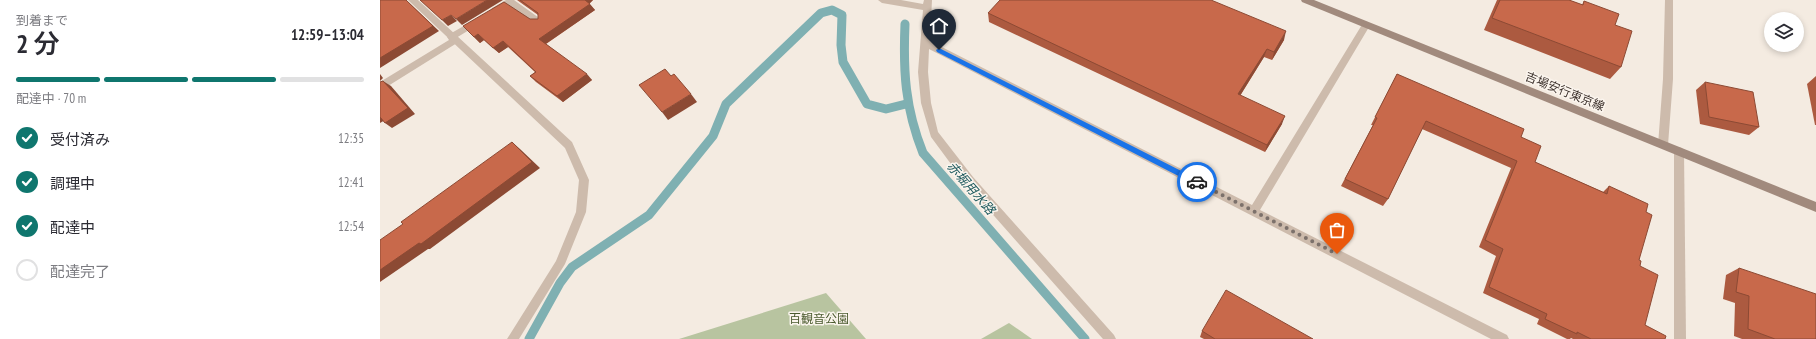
<!DOCTYPE html>
<html lang="ja">
<meta charset="utf-8">
<style>
:root{--surface:#fff;--page:#f2f2f3;--text:#2b2b33;--muted:#7c7c81;--line:#e1e1e2;--accent:#0f766e}
body{margin:0;font-family:"PT Sans Narrow","Noto Sans JP",sans-serif;background:var(--page);color:var(--text);height:100vh;display:flex;flex-direction:column;font-size:15px;white-space:nowrap}
*{box-sizing:border-box;margin:0}
p{font-size:13px;color:var(--muted)}
.icon{flex:none;width:22px;height:22px;fill:none;stroke:currentColor;stroke-width:2;stroke-linecap:round;stroke-linejoin:round}
.map{position:relative;flex:1;overflow:hidden}
.side{display:flex;flex-direction:column;background:var(--surface);width:380px}
.side>*{flex:none}
.tools{position:absolute;left:1384px;top:12px;display:grid;gap:8px}
.tools a{display:grid;place-items:center;width:40px;height:40px;border-radius:50%;background:var(--surface);box-shadow:0 2px 6px #0003;font-size:20px}
.pin{position:absolute;display:grid;place-items:center;width:34px;height:34px;color:#fff;margin:-41px -17px;border-radius:50% 50% 50% 0;rotate:-45deg;box-shadow:0 0 4px #0007}
.pin .icon{rotate:45deg}
.courier{position:absolute;display:grid;place-items:center;width:40px;height:40px;margin:-20px;border:3px solid #1a73e8;border-radius:50%;background:#fff;color:#222;box-shadow:0 1px 5px #0007}
.overview em{font-style:normal;font-weight:600}
.overview div{display:flex;flex-direction:column-reverse}
.overview{display:flex;align-items:center;justify-content:space-between;height:68px;padding:0 16px}
h1{font-size:26px;font-weight:600;line-height:30px}
.bar{display:grid;grid-template-columns:repeat(4,1fr);gap:6px 4px;align-content:center;height:48px;padding:0 16px}
.bar i{height:5px;border-radius:3px;background:var(--line)}
.bar .active{background:var(--accent)}
.bar p{grid-column:span 4}
ol{padding:0 16px;list-style:none}
li{display:flex;align-items:center;gap:12px;height:44px}
li p{margin-inline-start:auto}
li .icon{padding:4px;border-radius:50%;background:var(--accent);color:#fff;stroke-width:4}
li:last-child{color:var(--muted)}
li i{width:22px;height:22px;border:2px solid var(--line);border-radius:50%}
main{display:flex;flex:1;min-height:0}
.map>svg:first-child{display:block}
.green{fill:#b8c4a0}
.lines{fill:none;stroke-linecap:round;stroke-linejoin:round}
.stream{stroke:#7fb0b2;stroke-width:9}
.lane{fill:#cdbbac;fill-rule:evenodd}
.street{fill:#cdbbac;fill-rule:evenodd}
.secondary{fill:#a18a7d;fill-rule:evenodd}
.wall{fill:#ac5a40}
.shaded-wall{fill:#8c4a34}
.building{fill:#c8694b;stroke:#8c4a34}
.route{fill:#1a73e8}
.done{stroke:#7c716b;stroke-width:4;stroke-dasharray:0 7.2}
.labels{text-anchor:middle;dominant-baseline:central;stroke-width:3;stroke-linejoin:round;paint-order:stroke}
.street-label{font-size:12px;fill:#3b302b;stroke:#fbf5ee}
.park-label{font-size:12px;fill:#4a5a2e;stroke:#fbf5ee}
.water-label{font-size:13px;font-style:italic;fill:#1f5a5e;stroke:#fbf5ee}
</style>
<main>
<section class="side">
<div class="overview"><div><h1>2 分</h1><p>到着まで</p></div><em>12:59–13:04</em></div>
<div class="bar"><i class="active"></i><i class="active"></i><i class="active"></i><i></i><p>配達中 · 70 m</p></div>
<ol>
<li><svg class="icon" aria-label="check" viewBox="0 0 24 24"><path d="M5 12l5 5 9-10"/></svg>受付済み<p>12:35</p></li>
<li><svg class="icon" aria-label="check" viewBox="0 0 24 24"><path d="M5 12l5 5 9-10"/></svg>調理中<p>12:41</p></li>
<li><svg class="icon" aria-label="check" viewBox="0 0 24 24"><path d="M5 12l5 5 9-10"/></svg>配達中<p>12:54</p></li>
<li><i></i>配達完了</li>
</ol>
</section>
<div class="map">
<svg width="1436" height="339" viewBox="0 0 1436 339">
<rect width="100%" height="100%" fill="#f4ebe1"/>
<g class="green">
<path d="M 446,293 L 486,339 L 299,339 Z"/>
<path d="M 629,323 L 652,339 L 601,339 Z"/>
</g>
<g class="lines">
<g class="stream">
<path d="M 525,24 C 523,71 525,108 543,153 L 705,339"/>
<path d="M 149,339 L 180,283 L 192,267 L 269,215 L 333,136 L 346,104 L 441,13 L 452,10 L 462,15 L 461,45 L 463,62 L 487,104 L 506,109 L 526,104"/>
</g>
<g class="lane">
<path d="M 126,0 L 134,0 L 162,20 L 163,22 L 162,24 L 156,24 L 130,6 L 118,12 L 112,12 L 111,10 L 112,8 Z"/>
<path d="M 96,19 L 100,22 L 99,24 L 76,38 L 79,41 L 77,43 L 0,91 L 0,82 L 69,40 L 67,37 L 68,35 Z"/>
</g>
<g class="street">
<path d="M 28,0 L 38,0 L 192,142 L 209,180 L 206,212 L 185,264 L 139,339 L 127,339 L 176,261 L 196,212 L 199,180 L 185,148 Z"/>
<path d="M 498,0 L 521,0 L 543,4 L 544,0 L 552,0 L 550,41 L 872,205 L 983,23 L 989,23 L 990,25 L 989,27 L 880,210 L 1127,335 L 1129,339 L 1111,339 L 549,49 L 548,72 L 551,103 L 558,132 L 593,177 L 734,335 L 736,339 L 723,339 L 585,183 L 551,137 L 541,103 L 538,72 L 543,10 L 502,3 Z"/>
<path d="M 1285,0 L 1293,0 L 1293,79 L 1288,145 L 1286,148 L 1280,148 L 1278,145 L 1283,79 Z"/>
<path d="M 1299,147 L 1302,148 L 1304,151 L 1306,339 L 1294,339 L 1294,151 L 1296,148 Z"/>
</g>
<path class="secondary" d="M 921,0 L 934,0 L 1436,202 L 1436,212 L 922,2 Z"/>
</g>
<g class="wall">
<path d="M 137,0 L 213,0 L 209,4 L 215,10 L 166,44 L 212,80 L 183,102 L 156,82 L 150,76 L 155,72 L 128,47 L 119,53 L 104,40 L 100,43 L 83,26 L 158,19 L 158,15 Z"/>
<path d="M 1117,0 L 1189,0 L 1202,5 L 1204,1 L 1235,25 L 1241,67 L 1230,79 L 1104,30 Z"/>
<path d="M 608,13 L 904,40 L 892,60 L 884,57 L 860,96 L 902,124 L 885,152 L 609,22 Z"/>
<path d="M 1017,74 L 1141,137 L 1155,162 L 1223,192 L 1229,186 L 1266,212 L 1259,260 L 1265,325 L 1285,339 L 1193,339 L 1191,338 L 1190,339 L 1187,339 L 1157,324 L 1159,319 L 1103,293 L 1116,256 L 1099,247 L 1131,168 L 1042,129 L 1008,199 L 1003,206 L 961,186 L 993,125 L 991,125 Z"/>
<path d="M 1436,76 L 1436,125 L 1435,125 L 1427,84 Z"/>
<path d="M 1325,82 L 1379,127 L 1369,135 L 1320,124 L 1316,90 Z"/>
<path d="M 1359,268 L 1436,339 L 1362,339 L 1354,336 L 1355,303 L 1343,299 L 1346,275 Z"/>
<path d="M 822,331 L 933,339 L 824,339 L 820,337 Z"/>
</g>
<g class="shaded-wall">
<path d="M 26,0 L 27,0 L 27,1 L 59,31 L 0,68 L 0,58 Z"/>
<path d="M 107,0 L 123,0 L 82,25 L 76,19 Z"/>
<path d="M 204,0 L 213,0 L 208,5 Z"/>
<path d="M 210,4 L 215,10 L 164,45 L 159,39 Z"/>
<path d="M 71,15 L 77,21 L 68,26 L 62,20 Z"/>
<path d="M 906,31 L 904,40 L 892,60 L 894,52 Z"/>
<path d="M 98,34 L 104,40 L 100,43 L 94,37 Z"/>
<path d="M 123,41 L 128,47 L 119,53 L 113,48 Z"/>
<path d="M 887,49 L 884,57 L 856,102 L 858,94 Z"/>
<path d="M 0,74 L 3,78 L 0,81 Z"/>
<path d="M 207,74 L 212,80 L 183,102 L 177,96 Z"/>
<path d="M 3,81 L 11,86 L 35,114 L 12,128 L 5,123 Z"/>
<path d="M 311,94 L 317,102 L 288,120 L 282,112 Z"/>
<path d="M 905,116 L 902,124 L 885,152 L 887,145 Z"/>
<path d="M 0,117 L 5,120 L 0,123 Z"/>
<path d="M 132,142 L 140,149 L 160,168 L 50,249 L 48,249 L 0,282 L 0,270 Z"/>
</g>
<g class="building">
<path d="M 0,0 L 26,0 L 53,26 L 0,58 Z"/>
<path d="M 40,0 L 107,0 L 76,19 L 71,15 L 62,20 Z"/>
<path d="M 140,0 L 205,0 L 210,4 L 159,39 L 207,74 L 177,96 L 150,76 L 156,72 L 123,41 L 113,48 L 98,34 L 94,37 L 83,26 L 124,2 L 150,19 L 158,19 L 158,13 Z"/>
<path d="M 620,0 L 831,0 L 906,31 L 894,52 L 887,49 L 858,94 L 905,116 L 887,145 L 608,13 Z"/>
<path d="M 1120,0 L 1189,0 L 1203,5 L 1204,1 L 1239,14 L 1235,25 L 1252,31 L 1241,67 L 1112,18 Z"/>
<path d="M 285,69 L 291,76 L 294,74 L 311,94 L 282,112 L 259,85 Z"/>
<path d="M 1017,74 L 1144,129 L 1141,137 L 1161,146 L 1155,162 L 1227,194 L 1229,186 L 1268,204 L 1266,212 L 1272,215 L 1259,260 L 1261,261 L 1260,266 L 1278,275 L 1265,325 L 1286,336 L 1285,339 L 1211,339 L 1197,332 L 1197,334 L 1165,319 L 1167,314 L 1109,287 L 1123,249 L 1105,240 L 1137,161 L 1046,121 L 1008,199 L 965,179 L 997,118 L 995,117 Z"/>
<path d="M 3,81 L 28,108 L 5,123 L 0,117 L 0,82 Z"/>
<path d="M 1325,82 L 1373,92 L 1379,127 L 1329,117 Z"/>
<path d="M 132,142 L 152,162 L 41,244 L 39,243 L 0,270 L 0,240 L 23,224 L 21,222 Z"/>
<path d="M 1359,268 L 1436,294 L 1436,339 L 1395,339 L 1368,329 L 1369,296 L 1356,292 Z"/>
<path d="M 846,290 L 933,339 L 835,339 L 822,331 Z"/>
</g>
<path class="route" d="M 559,48 L 819,180 L 819,184 L 814,184 L 557,52 L 556,50 Z"/>
<g class="lines">
<path class="done" d="M 817,182 L 957,254"/>
</g>
<g class="labels">
<g class="street-label">
<text transform="translate(1185 91) rotate(22)">吉場安行東京線</text>
</g>
<g class="park-label">
<text x="439" y="318">百観音公園</text>
</g>
<g class="water-label">
<text transform="translate(591 188) rotate(49)">赤堀用水路</text>
</g>
</g>
</svg>
<div class="tools">
<a><svg class="icon" aria-label="layers" viewBox="0 0 24 24"><path d="M12 4l9 5-9 5-9-5zM3 14l9 5 9-5"/></svg></a>
</div>
<div class="pin" style="left:957px;top:254px;background:#ea580c"><svg class="icon" aria-label="bag" viewBox="0 0 24 24"><path d="M5 8h14l-1 12H6zM9 8a3 3 0 0 1 6 0"/></svg></div>
<div class="pin" style="left:559px;top:50px;background:#1f2937"><svg class="icon" aria-label="home" viewBox="0 0 24 24"><path d="M3 11l9-7 9 7M6 9v11h12V9"/></svg></div>
<div class="courier" style="left:817px;top:182px"><svg class="icon" aria-label="car" viewBox="0 0 24 24"><path d="M5 17H2v-5l4-1 3-4h7l3 4 3 1v5h-3M9 17h6M6 11h13"/><circle cx="7" cy="17" r="2"/><circle cx="17" cy="17" r="2"/></svg></div>
</div>
</main>
